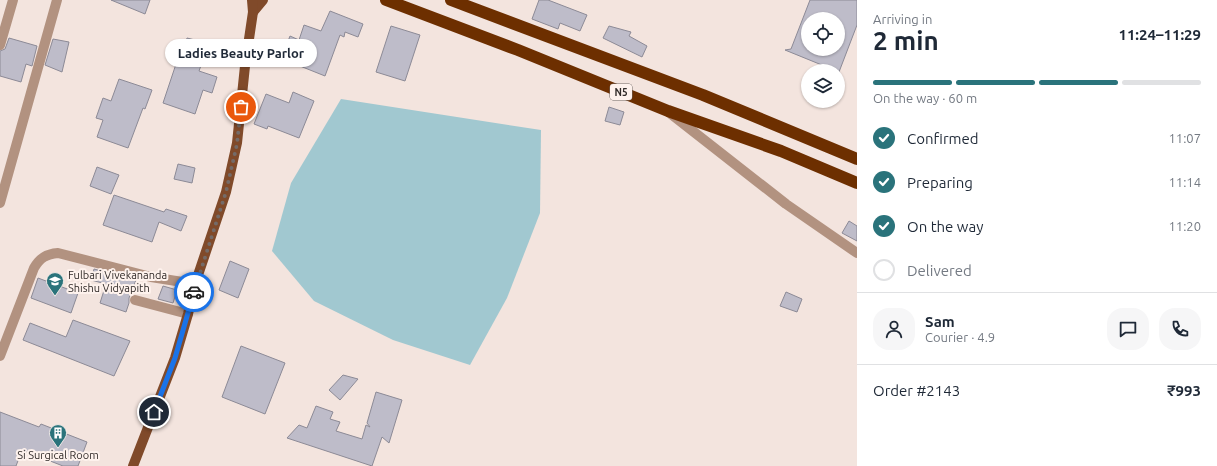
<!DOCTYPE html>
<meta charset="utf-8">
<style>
:root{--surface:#fff;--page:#f6f6f7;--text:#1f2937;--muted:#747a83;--line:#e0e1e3;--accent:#2a737b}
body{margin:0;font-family:Ubuntu,sans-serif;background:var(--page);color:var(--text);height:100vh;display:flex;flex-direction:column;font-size:15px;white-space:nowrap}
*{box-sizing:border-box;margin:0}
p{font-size:13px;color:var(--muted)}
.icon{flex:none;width:22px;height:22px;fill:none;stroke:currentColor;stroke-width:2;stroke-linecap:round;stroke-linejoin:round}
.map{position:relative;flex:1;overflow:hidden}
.drawer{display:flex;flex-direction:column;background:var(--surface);width:360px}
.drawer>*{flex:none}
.fabs{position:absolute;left:801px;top:12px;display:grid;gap:8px}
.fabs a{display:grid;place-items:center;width:44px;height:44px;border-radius:50%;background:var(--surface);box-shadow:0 1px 3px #0004;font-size:20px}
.pin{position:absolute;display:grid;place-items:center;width:34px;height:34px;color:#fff;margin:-17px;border:2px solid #fff;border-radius:50%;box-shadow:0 1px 4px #0007}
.courier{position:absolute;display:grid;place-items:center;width:40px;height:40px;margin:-20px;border:3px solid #1a73e8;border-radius:50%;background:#fff;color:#222;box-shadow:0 1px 5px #0007}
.bubble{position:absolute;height:28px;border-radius:14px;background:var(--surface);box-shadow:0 1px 3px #0004;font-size:13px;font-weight:700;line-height:28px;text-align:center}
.summary em{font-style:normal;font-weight:700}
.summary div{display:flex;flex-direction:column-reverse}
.summary{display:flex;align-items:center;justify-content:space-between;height:68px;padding:0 16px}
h1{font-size:26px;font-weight:700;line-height:30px}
.bar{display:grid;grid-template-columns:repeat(4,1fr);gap:6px 4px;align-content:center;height:48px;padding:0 16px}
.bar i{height:5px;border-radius:3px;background:var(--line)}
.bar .on{background:var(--accent)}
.bar p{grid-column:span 4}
.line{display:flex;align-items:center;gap:10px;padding:0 16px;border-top:1px solid var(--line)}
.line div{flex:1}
.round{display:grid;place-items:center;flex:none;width:42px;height:42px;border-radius:16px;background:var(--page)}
ol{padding:0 16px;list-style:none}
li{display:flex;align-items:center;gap:12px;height:44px}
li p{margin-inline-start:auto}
li .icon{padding:4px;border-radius:50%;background:var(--accent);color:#fff;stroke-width:4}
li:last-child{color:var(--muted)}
li i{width:22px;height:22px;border:2px solid var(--line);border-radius:50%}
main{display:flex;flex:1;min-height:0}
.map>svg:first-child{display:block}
.water{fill:#a1c8d0}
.building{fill:#bebcc9;stroke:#8c8a96;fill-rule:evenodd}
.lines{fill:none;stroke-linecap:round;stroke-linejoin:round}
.minor{stroke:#b29280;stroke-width:10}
.major{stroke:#804a2a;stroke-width:10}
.highway{stroke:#6d2f00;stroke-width:12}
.done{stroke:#746b68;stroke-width:4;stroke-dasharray:0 7.2}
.route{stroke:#1a73e8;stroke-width:5}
.labels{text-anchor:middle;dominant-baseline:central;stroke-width:4;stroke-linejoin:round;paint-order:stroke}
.shield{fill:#fef2ed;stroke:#6e6663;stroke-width:1}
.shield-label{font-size:10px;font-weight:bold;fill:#302a28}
.poi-label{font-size:11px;fill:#302a28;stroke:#fef2ed;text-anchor:start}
</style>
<main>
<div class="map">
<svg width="857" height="466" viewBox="0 0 857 466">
<rect width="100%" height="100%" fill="#f3e4de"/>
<path class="water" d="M 341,99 L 541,130 L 540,213 L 507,298 L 470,365 L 393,340 L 314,301 L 272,251 L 291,183 Z"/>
<g class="building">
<path d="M 111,0 L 150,0 L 145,14 Z"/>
<path d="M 539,0 L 548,0 L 587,15 L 580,31 L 560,23 L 558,29 L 532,19 Z"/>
<path d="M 810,0 L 857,0 L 857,25 L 839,72 L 785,50 L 791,49 ZM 808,19 L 838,19 L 838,49 L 808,49 Z"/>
<path d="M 330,11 L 363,24 L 358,37 L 345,32 L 344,37 L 340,35 L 325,76 L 300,66 L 302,63 L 292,60 L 294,52 L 285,49 L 290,36 L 299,40 L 304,25 L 321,31 Z"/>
<path d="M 391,26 L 420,35 L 405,81 L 376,72 Z"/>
<path d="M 609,26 L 631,32 L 629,36 L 647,46 L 642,57 L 603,38 Z"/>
<path d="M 9,38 L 37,46 L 32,66 L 26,64 L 21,82 L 0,76 L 0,51 L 5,49 Z"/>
<path d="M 187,38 L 203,42 L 199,59 L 203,60 L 199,71 L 217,77 L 212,93 L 203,90 L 195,114 L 163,103 L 180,52 L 183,53 Z"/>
<path d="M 53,39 L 69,42 L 62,72 L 45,65 Z"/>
<path d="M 119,79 L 152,90 L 145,109 L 143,108 L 128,148 L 97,137 L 103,120 L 96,118 L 103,98 L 111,101 Z"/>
<path d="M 293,92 L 314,101 L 299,138 L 268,126 L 267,129 L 254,124 L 266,94 L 289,103 Z"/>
<path d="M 609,107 L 624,112 L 620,125 L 605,121 Z"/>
<path d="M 178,164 L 195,168 L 192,183 L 174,179 Z"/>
<path d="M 97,167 L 119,175 L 111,194 L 90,186 Z"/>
<path d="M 114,195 L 164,212 L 166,209 L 187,216 L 181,231 L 159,222 L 152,242 L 103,225 Z"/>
<path d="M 849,221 L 857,226 L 857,241 L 842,233 Z"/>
<path d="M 230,261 L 249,269 L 238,298 L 219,290 Z"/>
<path d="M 94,269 L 136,280 L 129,298 L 129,303 L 126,312 L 100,303 L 106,284 L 91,280 Z"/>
<path d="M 38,278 L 78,293 L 71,313 L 31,298 Z"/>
<path d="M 163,286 L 177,290 L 173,303 L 158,299 Z"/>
<path d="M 786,292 L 802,299 L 797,312 L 780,306 Z"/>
<path d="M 73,320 L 130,341 L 114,376 L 23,340 L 30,323 L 66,337 Z"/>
<path d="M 241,346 L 285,363 L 265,414 L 222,397 Z"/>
<path d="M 343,375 L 358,379 L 340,400 L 329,390 Z"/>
<path d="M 376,392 L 402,400 L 389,443 L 382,437 L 372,466 L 287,438 L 299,425 L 307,428 L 316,406 L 333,412 L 330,419 L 340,422 L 336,431 L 362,439 L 366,425 L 370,427 L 367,423 Z"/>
<path d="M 0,412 L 39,427 L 41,424 L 87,442 L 78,466 L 63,466 L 22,450 L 16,466 L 0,466 Z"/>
</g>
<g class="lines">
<g class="minor">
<path d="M 0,45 L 13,0"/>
<path d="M 671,114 L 786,204 L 857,253"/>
<path d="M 0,203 L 57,0"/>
<path d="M 135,300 L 188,314"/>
<path d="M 0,356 L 34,268 C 40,258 46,254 58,253 L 151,277 L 195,284"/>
</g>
<g class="major">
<path d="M 253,12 L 263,0"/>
<path d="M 133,466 L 175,358 L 188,314 L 195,284 L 226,192 L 237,143 L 245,66 L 253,12 L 252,0"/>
</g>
<g class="highway">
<path d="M 386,0 L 518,50 L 668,111 L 781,151 L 857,183"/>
<path d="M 451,0 L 703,95 L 857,159"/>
</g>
</g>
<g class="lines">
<path class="done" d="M 194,292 L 226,192 L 237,144 L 241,107"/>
<path class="route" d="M 154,412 L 175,358 L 194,292"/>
</g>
<defs>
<g id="school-pin" transform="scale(0.9)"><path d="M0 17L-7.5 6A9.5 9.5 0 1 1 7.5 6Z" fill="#2a737b" stroke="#fef2ed"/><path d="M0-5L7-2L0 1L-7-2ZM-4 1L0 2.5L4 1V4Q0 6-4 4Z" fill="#fff"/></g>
<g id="building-pin" transform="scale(0.9)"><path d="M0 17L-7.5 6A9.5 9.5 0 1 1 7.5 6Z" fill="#2a737b" stroke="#fef2ed"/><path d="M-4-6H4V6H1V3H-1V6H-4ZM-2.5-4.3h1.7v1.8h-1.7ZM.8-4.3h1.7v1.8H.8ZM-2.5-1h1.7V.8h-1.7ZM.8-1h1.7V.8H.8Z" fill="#fff"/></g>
</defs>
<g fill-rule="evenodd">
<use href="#school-pin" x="55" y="281"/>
<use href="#building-pin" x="58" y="433"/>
</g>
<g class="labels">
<rect class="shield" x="610" y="84" width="22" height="16" rx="3"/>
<g class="shield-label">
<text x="621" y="92">N5</text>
</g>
<g class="poi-label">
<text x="68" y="275">Fulbari Vivekananda<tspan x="68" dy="13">Shishu Vidyapith</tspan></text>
<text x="58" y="455" text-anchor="middle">Si Surgical Room</text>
</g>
</g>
</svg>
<div class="fabs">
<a><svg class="icon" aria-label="locate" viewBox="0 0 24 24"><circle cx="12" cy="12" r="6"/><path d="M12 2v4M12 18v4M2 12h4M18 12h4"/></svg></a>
<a><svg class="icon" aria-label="layers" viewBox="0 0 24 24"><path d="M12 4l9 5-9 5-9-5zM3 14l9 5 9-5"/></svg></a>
</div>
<div class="pin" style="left:241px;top:107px;background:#ea580c"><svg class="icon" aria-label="bag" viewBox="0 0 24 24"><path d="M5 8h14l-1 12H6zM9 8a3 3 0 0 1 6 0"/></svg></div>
<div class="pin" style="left:154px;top:412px;background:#1f2937"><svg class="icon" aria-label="home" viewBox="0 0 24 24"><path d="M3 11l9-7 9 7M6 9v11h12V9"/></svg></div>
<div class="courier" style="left:194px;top:292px"><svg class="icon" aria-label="car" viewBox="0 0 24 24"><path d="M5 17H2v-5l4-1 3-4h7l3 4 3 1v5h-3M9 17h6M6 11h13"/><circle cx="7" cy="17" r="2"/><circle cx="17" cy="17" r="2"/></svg></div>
<div class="bubble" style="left:165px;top:39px;width:152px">Ladies Beauty Parlor</div>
</div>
<section class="drawer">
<div class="summary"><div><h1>2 min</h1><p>Arriving in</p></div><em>11:24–11:29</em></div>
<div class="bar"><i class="on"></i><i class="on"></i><i class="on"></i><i></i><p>On the way · 60 m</p></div>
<ol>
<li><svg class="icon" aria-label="check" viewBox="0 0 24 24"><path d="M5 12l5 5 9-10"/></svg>Confirmed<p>11:07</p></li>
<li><svg class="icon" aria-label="check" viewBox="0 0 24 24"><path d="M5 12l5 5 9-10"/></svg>Preparing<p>11:14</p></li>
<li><svg class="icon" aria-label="check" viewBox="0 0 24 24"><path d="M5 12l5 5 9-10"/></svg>On the way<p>11:20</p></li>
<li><i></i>Delivered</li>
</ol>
<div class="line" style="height:72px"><a class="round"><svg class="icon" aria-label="person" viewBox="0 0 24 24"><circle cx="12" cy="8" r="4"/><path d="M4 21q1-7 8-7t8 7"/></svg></a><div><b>Sam</b><p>Courier · 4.9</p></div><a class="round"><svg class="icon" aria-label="chat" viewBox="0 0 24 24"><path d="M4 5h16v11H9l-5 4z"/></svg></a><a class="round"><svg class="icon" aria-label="phone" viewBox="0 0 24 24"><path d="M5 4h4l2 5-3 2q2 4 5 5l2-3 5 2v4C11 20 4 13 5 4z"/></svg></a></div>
<div class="line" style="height:52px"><div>Order #2143</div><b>₹993</b></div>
</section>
</main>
